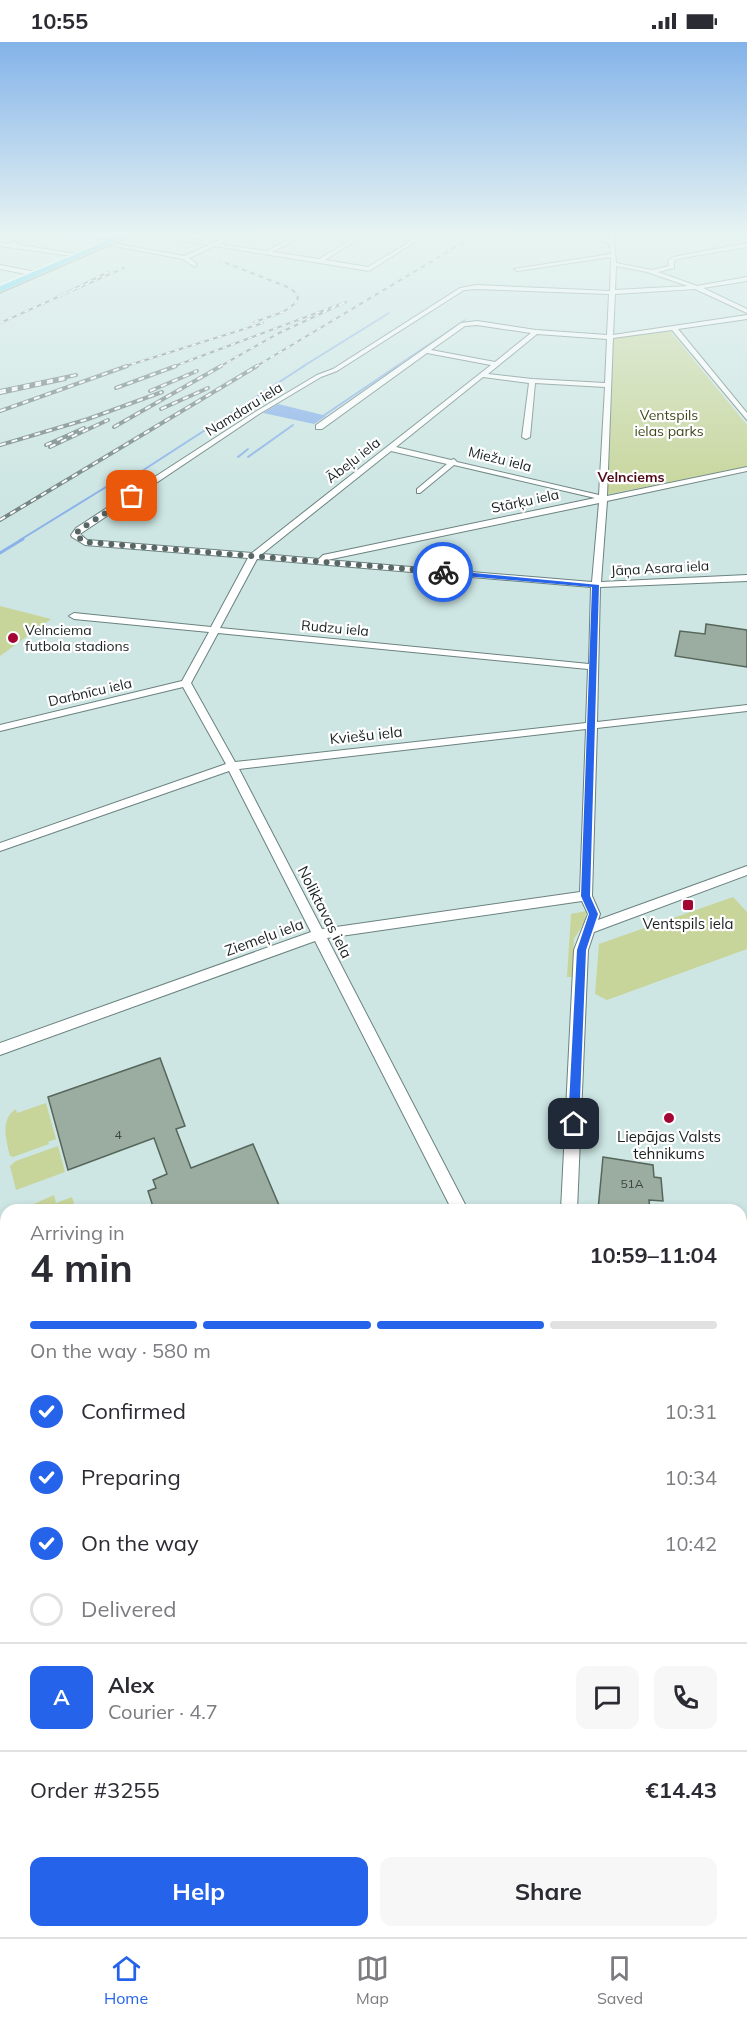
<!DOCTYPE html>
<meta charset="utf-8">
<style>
:root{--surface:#fff;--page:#f7f7f7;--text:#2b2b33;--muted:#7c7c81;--line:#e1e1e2;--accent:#2563eb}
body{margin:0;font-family:Mulish,sans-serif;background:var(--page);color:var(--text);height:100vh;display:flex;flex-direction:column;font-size:22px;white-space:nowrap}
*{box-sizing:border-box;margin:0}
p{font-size:20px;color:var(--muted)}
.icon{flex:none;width:33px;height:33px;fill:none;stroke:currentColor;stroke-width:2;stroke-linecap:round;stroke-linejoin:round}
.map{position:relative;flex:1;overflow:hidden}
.panel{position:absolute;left:0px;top:1162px;width:747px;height:734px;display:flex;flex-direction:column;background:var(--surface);border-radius:18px 18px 0 0;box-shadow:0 3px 9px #0003}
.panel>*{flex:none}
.pin{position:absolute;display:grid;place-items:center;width:51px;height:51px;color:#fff;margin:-26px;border-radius:12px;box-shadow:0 3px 9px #0006}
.courier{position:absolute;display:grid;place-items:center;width:60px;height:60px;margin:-30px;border:4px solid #2563eb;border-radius:50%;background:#fff;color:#222;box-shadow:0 2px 8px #0007}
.summary em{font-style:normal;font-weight:700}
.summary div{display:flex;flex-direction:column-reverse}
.summary{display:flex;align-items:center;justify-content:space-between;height:102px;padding:0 30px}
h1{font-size:39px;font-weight:700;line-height:45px}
.bar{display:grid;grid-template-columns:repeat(4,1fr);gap:9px 6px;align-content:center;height:72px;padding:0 30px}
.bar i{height:8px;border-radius:4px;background:var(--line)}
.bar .active{background:var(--accent)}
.bar p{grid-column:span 4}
.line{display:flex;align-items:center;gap:15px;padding:0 30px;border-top:2px solid var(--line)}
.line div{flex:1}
.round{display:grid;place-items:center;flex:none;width:63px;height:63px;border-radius:12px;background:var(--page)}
ol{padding:0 30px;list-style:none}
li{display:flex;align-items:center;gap:18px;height:66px}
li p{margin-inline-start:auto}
li .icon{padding:6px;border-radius:50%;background:var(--accent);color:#fff;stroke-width:4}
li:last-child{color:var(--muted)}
li i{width:33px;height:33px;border:3px solid var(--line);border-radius:50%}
.button{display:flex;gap:12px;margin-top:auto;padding:12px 30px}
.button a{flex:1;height:69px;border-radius:12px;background:var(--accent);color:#fff;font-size:24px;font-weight:700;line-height:69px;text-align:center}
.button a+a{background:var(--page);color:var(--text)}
.status{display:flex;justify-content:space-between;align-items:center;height:42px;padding:0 30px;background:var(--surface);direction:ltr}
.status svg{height:16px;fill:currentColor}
.dock{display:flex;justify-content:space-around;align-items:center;height:84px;border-top:2px solid var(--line);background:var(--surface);font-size:16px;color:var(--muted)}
.dock a{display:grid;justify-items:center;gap:3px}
.dock .active{color:var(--accent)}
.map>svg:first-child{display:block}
.green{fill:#c7d59a}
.water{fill:#8bb2ea}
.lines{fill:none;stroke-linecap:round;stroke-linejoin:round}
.stream-far2{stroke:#8bb2ea;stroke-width:1.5}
.stream-far1{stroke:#8bb2ea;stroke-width:2}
.stream{stroke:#8bb2ea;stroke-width:3}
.building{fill:#9baca0;stroke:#56665a;stroke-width:1.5}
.minor-casing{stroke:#6b827f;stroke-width:2}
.major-casing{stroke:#fff;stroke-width:3}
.highway-casing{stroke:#fff;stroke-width:3}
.minor{fill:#fff;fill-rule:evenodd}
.major{fill:#87e1fb;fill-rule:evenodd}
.highway{fill:#37cdf8;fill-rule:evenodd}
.tram{stroke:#758684;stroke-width:1.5}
.rail-far2-casing{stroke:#758684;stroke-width:2}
.rail-far1-casing{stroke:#758684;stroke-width:4}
.rail-casing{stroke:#758684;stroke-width:8}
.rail-far2{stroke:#fff;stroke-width:1.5;stroke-dasharray:4.5;stroke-linecap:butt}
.rail-far1{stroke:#fff;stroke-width:2;stroke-dasharray:6;stroke-linecap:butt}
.rail{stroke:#fff;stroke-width:6;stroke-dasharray:18;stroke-linecap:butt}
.route{fill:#2563eb}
.done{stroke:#586765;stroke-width:6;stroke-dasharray:0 10.8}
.poi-dot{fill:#a40634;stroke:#fff;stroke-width:2}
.labels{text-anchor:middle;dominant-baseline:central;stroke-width:4.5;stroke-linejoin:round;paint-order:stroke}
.number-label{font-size:12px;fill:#3a4441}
.far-street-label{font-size:14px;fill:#192221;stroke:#fff}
.far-park-label{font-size:14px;fill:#3e4816;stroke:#fff}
.far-neighbourhood-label{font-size:14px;font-weight:bold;fill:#510b19;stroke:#fff}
.far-poi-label{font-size:14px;fill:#192221;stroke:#fff;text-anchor:start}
.street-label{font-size:15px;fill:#192221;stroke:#fff}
.poi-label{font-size:15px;fill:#192221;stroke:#fff}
</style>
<div class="status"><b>10:55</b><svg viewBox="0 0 49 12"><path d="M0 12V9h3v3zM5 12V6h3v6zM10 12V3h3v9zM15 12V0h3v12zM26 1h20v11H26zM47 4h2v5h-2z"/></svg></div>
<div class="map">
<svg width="747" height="1895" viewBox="0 0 747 1895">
<rect width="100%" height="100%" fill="#cde6e3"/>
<g class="green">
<path d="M 670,289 L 747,383 L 747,425 L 609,452 L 607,450 L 613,296 Z"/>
<path d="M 0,564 L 51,577 L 0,614 Z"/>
<path d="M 733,855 L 747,870 L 747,907 L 607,958 L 595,952 L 599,902 Z"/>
<path d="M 586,869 L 585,879 L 574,897 L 572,935 L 567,935 L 571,872 Z"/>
<path d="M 46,1061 L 56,1097 L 48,1100 L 49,1102 L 13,1115 L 10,1114 C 6,1097 0,1077 16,1067 L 17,1071 Z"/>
<path d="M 58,1104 L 65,1130 L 16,1148 L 10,1124 L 16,1119 Z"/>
<path d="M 54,1153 L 56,1161 L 72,1155 L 76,1168 L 20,1168 Z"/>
<path d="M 747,1173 L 747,1329 L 741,1321 L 741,1176 Z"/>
</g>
<path class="water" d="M 278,362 L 323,373 L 326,374 L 314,382 L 263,371 Z"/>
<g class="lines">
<g class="stream-far2">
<path d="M 302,325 L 389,271"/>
<path d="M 395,325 L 465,278"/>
</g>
<g class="stream-far1">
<path d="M 323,374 L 397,324"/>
<path d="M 238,415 L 248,407"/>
<path d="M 248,415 L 293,383"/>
<path d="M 20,498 L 106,445 L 128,438 L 304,324"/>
</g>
<path class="stream" d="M 0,511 L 23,497"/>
</g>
<g class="building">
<path d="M 706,582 L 747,588 L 747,625 L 675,614 L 680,589 L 705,592 Z"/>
<path d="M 160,1016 L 185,1084 L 176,1087 L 191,1126 L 253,1102 L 281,1168 L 154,1168 L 148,1149 L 156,1146 L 153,1138 L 167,1132 L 154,1096 L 68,1128 L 48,1055 Z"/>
<path d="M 603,1115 L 653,1123 L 654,1135 L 661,1136 L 663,1159 L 649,1158 L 650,1168 L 598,1168 Z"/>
</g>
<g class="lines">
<g class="minor-casing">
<g id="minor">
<path d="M 31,191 L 38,191 L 14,202 L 82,213 L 79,215 L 0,204 L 0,200 L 9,202 Z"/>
<path d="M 141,191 L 155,191 L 213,201 L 233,191 L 240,191 L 219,202 L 266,209 L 302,191 L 309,191 L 272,210 L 319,217 L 362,191 L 368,191 L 325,218 L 368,225 L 411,199 L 398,196 L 401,191 L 406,191 L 404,194 L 418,198 L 369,229 L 215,204 L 189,216 L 197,222 L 195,225 L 183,217 L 103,202 L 106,200 L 184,214 L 209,203 Z"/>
<path d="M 584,191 L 591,191 L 609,198 L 609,194 L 622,191 L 614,196 L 616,221 L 652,228 L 669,224 L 668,219 L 673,215 L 747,201 L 747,205 L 677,217 L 674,219 L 674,226 L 658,230 L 697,244 L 747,235 L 747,239 L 703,246 L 747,267 L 747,271 L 695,247 L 615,252 L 613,293 L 747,273 L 747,277 L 678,287 L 747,371 L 747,378 L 672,288 L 613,296 L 607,454 L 747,425 L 747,429 L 607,459 L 601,540 L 747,533 L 747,539 L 600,545 L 597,680 L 747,663 L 747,669 L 597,686 L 592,854 L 600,872 L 598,878 L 747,824 L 747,833 L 594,890 L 588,908 L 577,1168 L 561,1168 L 574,908 L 588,872 L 582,859 L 327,896 L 468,1168 L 452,1168 L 315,899 L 0,1013 L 0,1001 L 311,890 L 229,729 L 0,809 L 0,801 L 226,722 L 183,645 L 0,689 L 0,683 L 182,639 L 209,590 L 74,577 L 69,574 L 74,571 L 211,585 L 248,516 L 85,503 L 72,495 L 71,493 L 76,486 L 255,370 L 317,333 L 333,327 L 460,246 L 476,243 L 610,249 L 611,215 L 517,229 L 514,227 L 611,212 L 610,202 ZM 616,224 L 647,230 L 688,244 L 615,248 ZM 476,247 L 609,252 L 607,293 L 536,288 L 477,279 L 461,281 L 316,383 L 316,387 L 322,387 L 427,311 L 491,323 L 252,511 L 87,498 L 80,492 L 259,372 L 321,335 L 337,329 L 464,248 ZM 477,283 L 531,291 L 495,320 L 431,308 L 465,284 ZM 537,292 L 607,297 L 605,341 L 532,337 L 488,332 ZM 483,335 L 529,341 L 522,395 L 526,397 L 530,395 L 535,341 L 605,345 L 599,453 L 457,420 L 454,417 L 451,418 L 396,405 ZM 391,409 L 447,422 L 417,447 L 417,451 L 420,451 L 454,423 L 595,456 L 323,513 L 319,517 L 262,512 ZM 599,461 L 592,540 L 327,518 ZM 257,517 L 591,545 L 589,622 L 220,586 ZM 218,591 L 588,627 L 586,681 L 235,720 L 191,641 ZM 586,687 L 580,850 L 322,887 L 239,727 Z"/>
<path d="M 0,223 L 36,230 L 39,232 L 36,234 L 0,227 Z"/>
<path d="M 6,1496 L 6,1517 L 0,1520 L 0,1499 Z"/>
<path d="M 277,1890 L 306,1890 L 304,1895 L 275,1895 Z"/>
<rect x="521" y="1890" width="24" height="5"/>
</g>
</g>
<g class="major-casing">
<path id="major" d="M 123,191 L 132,191 L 117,197 Z"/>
</g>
<g class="highway-casing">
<path id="highway" d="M 44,191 L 119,194 L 123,196 L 0,250 L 0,244 L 106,199 Z"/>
</g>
<use href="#minor" class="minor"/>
<use href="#major" class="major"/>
<use href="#highway" class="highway"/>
<path class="tram" d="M 0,251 L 138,191"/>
<g class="rail-far2-casing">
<g id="rail-far2">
<path d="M 221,219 L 290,246 L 298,253 L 297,260 L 283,270 L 254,280"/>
<path d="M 108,230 L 60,254 L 124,226"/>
<path d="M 0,281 L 60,254"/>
<path d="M 123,325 L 263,281"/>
<path d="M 172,325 L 346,260 L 277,292 L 219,325"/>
<path d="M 255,325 L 479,191"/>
</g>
</g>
<g class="rail-far1-casing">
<g id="rail-far1">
<path d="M 116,346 L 176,324"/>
<path d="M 0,349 L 76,333"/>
<path d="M 150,349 L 197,329"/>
<path d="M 0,351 L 65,337"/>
<path d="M 161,367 L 208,346"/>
<path d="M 0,369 L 127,324"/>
<path d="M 114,385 L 221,324"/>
<path d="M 0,403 L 88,377 L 162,350"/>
<path d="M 46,403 L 84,386"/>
<path d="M 50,405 L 108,378"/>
<path d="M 0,478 L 257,324"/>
</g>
</g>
<g class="rail-casing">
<g id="rail">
<path d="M 741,1872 L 747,1862"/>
<path d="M 728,1895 L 731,1890"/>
</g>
</g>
<use href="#rail-far2" class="rail-far2"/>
<use href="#rail-far1" class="rail-far1"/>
<use href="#rail" class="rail"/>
</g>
<linearGradient id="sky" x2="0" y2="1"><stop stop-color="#83b3e9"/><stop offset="0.42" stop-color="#e8f4f2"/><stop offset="1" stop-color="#e8f4f2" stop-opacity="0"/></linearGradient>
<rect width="747" height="457" fill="url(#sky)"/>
<path class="route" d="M 443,528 L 599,543 L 590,854 L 598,872 L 586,908 L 579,1082 L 574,1086 L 568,1082 L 577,908 L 589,872 L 581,854 L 592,545 L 441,532 Z"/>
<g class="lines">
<path class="done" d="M 132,454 L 79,488 L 75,493 L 85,500 L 443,530"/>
</g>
<g class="poi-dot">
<circle cx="13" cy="596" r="6"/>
<rect x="682" y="857" width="12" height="12" rx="3"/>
<circle cx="669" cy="1076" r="6"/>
</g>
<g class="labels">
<g class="number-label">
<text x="118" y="1092">4</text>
<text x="632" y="1141">51A</text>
</g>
<g class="far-street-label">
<text transform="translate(244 367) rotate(-32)">Namdaru iela</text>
<text transform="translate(500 417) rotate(14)">Miežu iela</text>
<text transform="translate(353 418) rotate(-38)">Ābeļu iela</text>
<text transform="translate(525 459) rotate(-12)">Stārķu iela</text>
<text transform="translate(660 526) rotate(-3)">Jāņa Asara iela</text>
<text transform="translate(335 586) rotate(5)">Rudzu iela</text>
<text transform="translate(90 650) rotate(-13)">Darbnīcu iela</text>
</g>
<g class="far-park-label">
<text x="669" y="373">Ventspils<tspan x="669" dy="16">ielas parks</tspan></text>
</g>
<g class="far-neighbourhood-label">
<text x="631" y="435">Velnciems</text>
</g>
<g class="far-poi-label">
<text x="25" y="588">Velnciema<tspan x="25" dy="16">futbola stadions</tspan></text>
</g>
<g class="street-label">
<text transform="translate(366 693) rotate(-6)">Kviešu iela</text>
<text transform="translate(325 870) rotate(63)">Noliktavas iela</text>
<text transform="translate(264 895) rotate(-20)">Ziemeļu iela</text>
</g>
<g class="poi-label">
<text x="688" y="881">Ventspils iela</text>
<text x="669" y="1094">Liepājas Valsts<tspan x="669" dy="17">tehnikums</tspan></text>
</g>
</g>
</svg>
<div class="pin" style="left:132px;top:454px;background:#ea580c"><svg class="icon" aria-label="bag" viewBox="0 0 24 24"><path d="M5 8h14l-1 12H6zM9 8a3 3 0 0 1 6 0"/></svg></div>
<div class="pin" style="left:574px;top:1082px;background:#1f2937"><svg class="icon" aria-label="home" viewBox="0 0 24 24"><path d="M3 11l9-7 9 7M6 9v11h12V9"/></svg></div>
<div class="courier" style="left:443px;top:530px"><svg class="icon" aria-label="bike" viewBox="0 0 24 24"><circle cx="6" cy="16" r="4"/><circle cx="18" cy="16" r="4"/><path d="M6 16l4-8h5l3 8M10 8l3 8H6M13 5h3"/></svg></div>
<section class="panel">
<div class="summary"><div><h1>4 min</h1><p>Arriving in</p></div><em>10:59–11:04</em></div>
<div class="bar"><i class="active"></i><i class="active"></i><i class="active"></i><i></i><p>On the way · 580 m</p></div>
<ol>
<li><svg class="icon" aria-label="check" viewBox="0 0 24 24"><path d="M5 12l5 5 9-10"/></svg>Confirmed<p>10:31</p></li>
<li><svg class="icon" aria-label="check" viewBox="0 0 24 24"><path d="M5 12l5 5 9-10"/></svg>Preparing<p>10:34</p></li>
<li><svg class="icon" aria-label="check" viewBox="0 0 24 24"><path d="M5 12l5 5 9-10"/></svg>On the way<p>10:42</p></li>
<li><i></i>Delivered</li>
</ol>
<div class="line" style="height:108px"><b class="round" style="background:var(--accent);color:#fff">A</b><div><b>Alex</b><p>Courier · 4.7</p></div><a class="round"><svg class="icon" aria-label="chat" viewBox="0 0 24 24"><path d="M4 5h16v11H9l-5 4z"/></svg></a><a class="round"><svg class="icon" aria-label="phone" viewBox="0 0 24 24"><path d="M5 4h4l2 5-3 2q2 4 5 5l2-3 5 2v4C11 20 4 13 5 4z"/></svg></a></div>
<div class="line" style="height:78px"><div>Order #3255</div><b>€14.43</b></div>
<div class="button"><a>Help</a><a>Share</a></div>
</section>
</div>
<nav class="dock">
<a class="active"><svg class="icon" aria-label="home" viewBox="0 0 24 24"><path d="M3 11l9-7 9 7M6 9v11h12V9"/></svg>Home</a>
<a><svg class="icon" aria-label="map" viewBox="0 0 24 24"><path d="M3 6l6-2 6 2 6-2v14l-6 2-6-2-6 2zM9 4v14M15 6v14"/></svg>Map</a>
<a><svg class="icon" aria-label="saved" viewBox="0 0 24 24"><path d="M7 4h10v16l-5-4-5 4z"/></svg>Saved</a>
</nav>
